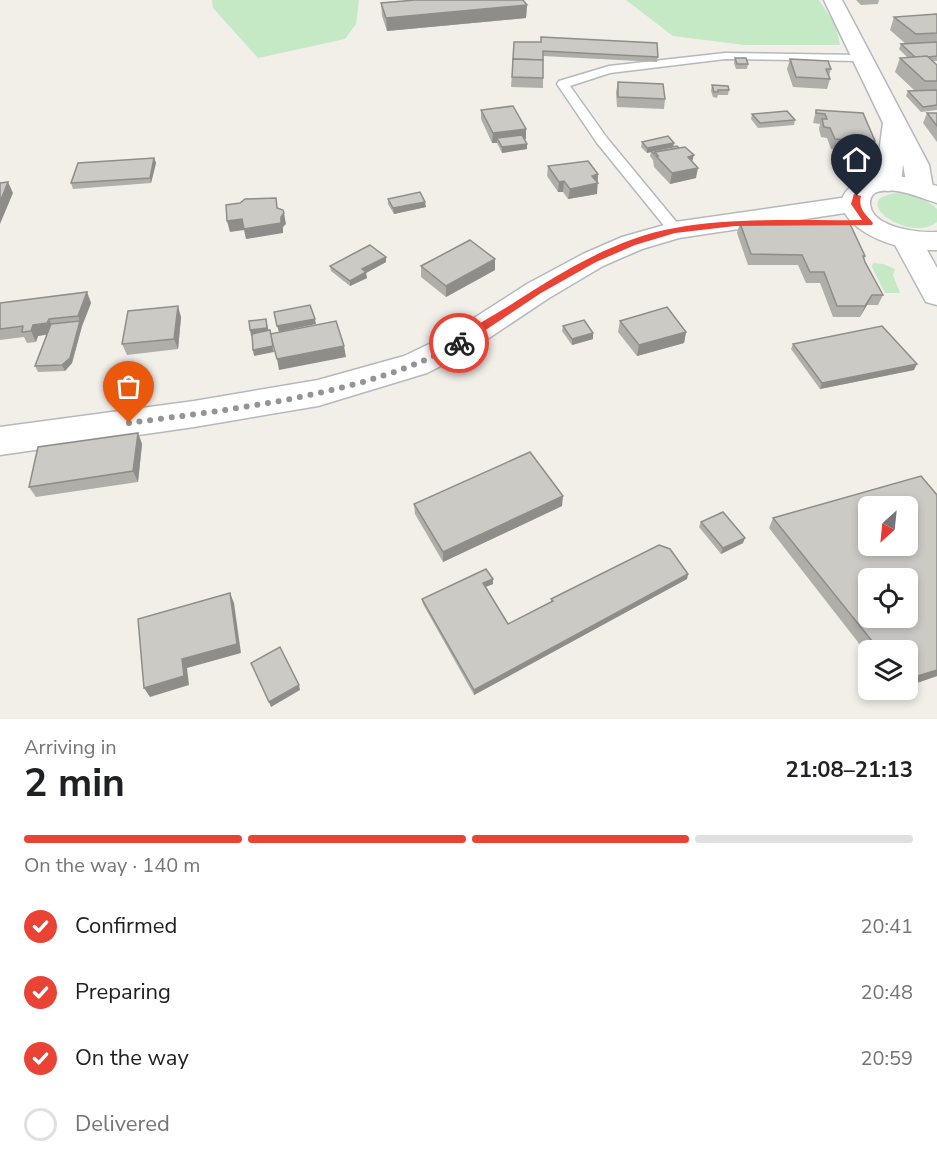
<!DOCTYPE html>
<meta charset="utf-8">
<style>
:root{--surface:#fff;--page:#f6f6f6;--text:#202124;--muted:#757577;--line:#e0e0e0;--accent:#ea4335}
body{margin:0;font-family:"Nunito Sans",sans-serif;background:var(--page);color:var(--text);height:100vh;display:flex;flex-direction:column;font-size:22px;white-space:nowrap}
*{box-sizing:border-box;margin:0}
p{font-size:20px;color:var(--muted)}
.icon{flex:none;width:33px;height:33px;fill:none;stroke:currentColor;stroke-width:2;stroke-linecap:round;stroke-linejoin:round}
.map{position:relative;height:719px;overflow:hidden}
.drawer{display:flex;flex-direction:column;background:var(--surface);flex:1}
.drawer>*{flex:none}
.needle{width:39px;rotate:207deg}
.buttons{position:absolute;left:858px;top:496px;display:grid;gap:12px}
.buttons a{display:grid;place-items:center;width:60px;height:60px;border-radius:9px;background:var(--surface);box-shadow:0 3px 9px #0003;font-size:30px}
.pin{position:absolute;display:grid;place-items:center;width:51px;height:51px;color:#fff;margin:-62px -26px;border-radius:50% 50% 50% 0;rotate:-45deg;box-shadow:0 0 6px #0007}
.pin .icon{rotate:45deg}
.courier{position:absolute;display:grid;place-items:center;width:60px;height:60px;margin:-30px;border:4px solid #ea4335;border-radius:50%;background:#fff;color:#222;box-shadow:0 2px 8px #0007}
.headline em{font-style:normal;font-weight:700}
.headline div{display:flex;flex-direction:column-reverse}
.headline{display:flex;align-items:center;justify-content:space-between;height:102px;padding:0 24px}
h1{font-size:39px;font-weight:700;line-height:45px}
.bar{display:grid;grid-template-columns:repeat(4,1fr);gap:9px 6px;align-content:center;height:72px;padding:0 24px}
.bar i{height:8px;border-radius:4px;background:var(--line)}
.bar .current{background:var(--accent)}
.bar p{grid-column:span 4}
ol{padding:0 24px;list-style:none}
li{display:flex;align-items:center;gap:18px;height:66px}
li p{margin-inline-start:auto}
li .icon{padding:6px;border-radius:50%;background:var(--accent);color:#fff;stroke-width:4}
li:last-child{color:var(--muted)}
li i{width:33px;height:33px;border:3px solid var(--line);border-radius:50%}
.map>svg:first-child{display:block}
.green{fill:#c5e8c5}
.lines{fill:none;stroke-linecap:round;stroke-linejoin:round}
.service-casing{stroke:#b5b8bc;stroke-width:3}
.minor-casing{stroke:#b5b8bc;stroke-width:3}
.tertiary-casing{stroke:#b5b8bc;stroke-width:3}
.secondary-casing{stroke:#b6babf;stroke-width:3}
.service{fill:#fff;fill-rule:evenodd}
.minor{fill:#fff;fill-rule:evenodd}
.tertiary{fill:#fff;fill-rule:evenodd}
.secondary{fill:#fff;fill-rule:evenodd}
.wall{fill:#afaea9}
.shaded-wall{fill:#8f8d8a}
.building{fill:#cccac5;stroke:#8f8d8a;stroke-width:1.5;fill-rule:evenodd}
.route{fill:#ea4335}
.done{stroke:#929495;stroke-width:6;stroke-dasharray:0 10.8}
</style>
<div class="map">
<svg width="937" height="719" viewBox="0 0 937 719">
<rect width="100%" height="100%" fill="#f1efe8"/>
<g class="green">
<path d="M 212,0 L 359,0 L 356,24 L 345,39 L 258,58 L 213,8 Z"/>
<path d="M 626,0 L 819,0 L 836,26 L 840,45 L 745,45 L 673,36 Z"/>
<path d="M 900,193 C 915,195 926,199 937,209 L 937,222 C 909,245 843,196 900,193 Z"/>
<path d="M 873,263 L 883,264 L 895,269 L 893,275 L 900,293 L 885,293 L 872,267 Z"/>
</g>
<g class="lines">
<g class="service-casing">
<path id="service" d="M 725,53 L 861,55 L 867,58 L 861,61 L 725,59 L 610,73 L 570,86 L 607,138 L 683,230 L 680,233 L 670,233 L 597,143 L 557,84 L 559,81 L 609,66 Z"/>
</g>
<g class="minor-casing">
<path id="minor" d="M 855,196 L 865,198 L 868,204 L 865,210 L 679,238 L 642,249 L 603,266 L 549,298 L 468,352 L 427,373 L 318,406 L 194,427 L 0,455 L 0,427 L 194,401 L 318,380 L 404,356 L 446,336 L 527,284 L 583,254 L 622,237 L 675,222 Z"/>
</g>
<g class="tertiary-casing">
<path id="tertiary" d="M 824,0 L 842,0 L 929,165 L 933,188 L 929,194 L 920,196 L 911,194 L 907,188 L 903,164 L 901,183 L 897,189 L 888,191 L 879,189 L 875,183 L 883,123 Z"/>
</g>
<g class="secondary-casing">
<path id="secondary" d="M 877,176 L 904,177 L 937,186 L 937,203 C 919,198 897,186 877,192 C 873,193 870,198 870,202 C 869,228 919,233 937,232 L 937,250 L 927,250 L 937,268 L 937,305 L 926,302 L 895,245 C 852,234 810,193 877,176 Z"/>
</g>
<use href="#service" class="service"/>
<use href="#minor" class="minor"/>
<use href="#tertiary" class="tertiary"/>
<use href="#secondary" class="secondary"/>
</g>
<g class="wall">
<path d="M 856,0 L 879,0 L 878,4 L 861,5 Z"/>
<path d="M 381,3 L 527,5 L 526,18 L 387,31 L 382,16 Z"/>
<path d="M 937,14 L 937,61 L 933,61 L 937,65 L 937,110 L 921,112 L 906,96 L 908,91 L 915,91 L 895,72 L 900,58 L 908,58 L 899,49 L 901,44 L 906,44 L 890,30 L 894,17 Z"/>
<path d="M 514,42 L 658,57 L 657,62 L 543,56 L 543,88 L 511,87 Z"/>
<path d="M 735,58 L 748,64 L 747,69 L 736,69 L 734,63 Z"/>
<path d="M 790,59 L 831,69 L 829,76 L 830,79 L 827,89 L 793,87 L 787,69 Z"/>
<path d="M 618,82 L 665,99 L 664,109 L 617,107 L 616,92 Z"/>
<path d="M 712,85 L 729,90 L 728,95 L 718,95 L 717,98 L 713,97 L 711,91 Z"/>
<path d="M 481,110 L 526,129 L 526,139 L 525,139 L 527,149 L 502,153 L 497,143 L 492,143 L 481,119 Z"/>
<path d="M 816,110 L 863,113 L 875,141 L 871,152 L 831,149 L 827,138 L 821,137 L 819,129 L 820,124 L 813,123 Z"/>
<path d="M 927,113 L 937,113 L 937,142 L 923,123 Z"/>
<path d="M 752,114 L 795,120 L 794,125 L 758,128 L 751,119 Z"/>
<path d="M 642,142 L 674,143 L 673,146 L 692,161 L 696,178 L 670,184 L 654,167 L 653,160 L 650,156 L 651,152 L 647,153 L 641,147 Z"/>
<path d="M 154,158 L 156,163 L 151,183 L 73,189 L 71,183 Z"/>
<path d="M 548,166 L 598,174 L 597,194 L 568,199 L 563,192 L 558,192 L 547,176 Z"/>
<path d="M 388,199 L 426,207 L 394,214 L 388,204 Z"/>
<path d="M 740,223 L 865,256 L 864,259 L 883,295 L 878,305 L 867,305 L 860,317 L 833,317 L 820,283 L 806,283 L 798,265 L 748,265 L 737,233 Z"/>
<path d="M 386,257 L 386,262 L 366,273 L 367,278 L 350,286 L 331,271 L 330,266 Z"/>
<path d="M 421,266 L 495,270 L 446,297 L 421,277 Z"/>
<path d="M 87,292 L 91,303 L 82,326 L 72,363 L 65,371 L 38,372 L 35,366 L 47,334 L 38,336 L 36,342 L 27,343 L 24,337 L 0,340 L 0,303 Z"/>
<path d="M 181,317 L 178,349 L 127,355 L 122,344 Z"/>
<path d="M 620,321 L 686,332 L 684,343 L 637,356 L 618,332 Z"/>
<path d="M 563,326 L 593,339 L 572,345 L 562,331 Z"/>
<path d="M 793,344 L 914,370 L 820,389 L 791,349 Z"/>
<path d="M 138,433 L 142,444 L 138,482 L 36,497 L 29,487 Z"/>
<path d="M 937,495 L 937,676 L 908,686 L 908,651 L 868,651 L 868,655 L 769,528 L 773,518 Z"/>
<path d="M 414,504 L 562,506 L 443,562 L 415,514 Z"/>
<path d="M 701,522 L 743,543 L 721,554 L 699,527 Z"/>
<path d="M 688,574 L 687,579 L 474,695 L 423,604 L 422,599 L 493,579 L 493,584 L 485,587 L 508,624 L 551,602 L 551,599 Z"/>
</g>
<g class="shaded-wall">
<path d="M 527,5 L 526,18 L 387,31 L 386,18 Z"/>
<path d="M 526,129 L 526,139 L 499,143 L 497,138 L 497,143 L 492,143 L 493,133 Z"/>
<path d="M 674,143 L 673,148 L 651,151 L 651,152 L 647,153 L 647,148 Z"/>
<path d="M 527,144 L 527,149 L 502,153 L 502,147 Z"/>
<path d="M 694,155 L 691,166 L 688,157 Z"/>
<path d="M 154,158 L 156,163 L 151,183 L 150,178 Z"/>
<path d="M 698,168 L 696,178 L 670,184 L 672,173 Z"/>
<path d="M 598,174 L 597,194 L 568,199 L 570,189 L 592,176 Z"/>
<path d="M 564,181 L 563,192 L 558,192 L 559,182 Z"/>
<path d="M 8,182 L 13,193 L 0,224 L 0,202 Z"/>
<path d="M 425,202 L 426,207 L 394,214 L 393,208 Z"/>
<path d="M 284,213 L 286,224 L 283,227 L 283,233 L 246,239 L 244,230 L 230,232 L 227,221 L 242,219 L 281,217 Z"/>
<path d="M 386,257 L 386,262 L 366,273 L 367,278 L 350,286 L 350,281 L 362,269 Z"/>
<path d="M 495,259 L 495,270 L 446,297 L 446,286 Z"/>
<path d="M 87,292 L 91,303 L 82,326 L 72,363 L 65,371 L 62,365 L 80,321 L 78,316 Z"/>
<path d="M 872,295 L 867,305 L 860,317 L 865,306 Z"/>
<path d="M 178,306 L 181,317 L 178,349 L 174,339 Z"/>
<path d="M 49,319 L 54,330 L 52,334 L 38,336 L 36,342 L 31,331 L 33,325 Z"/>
<path d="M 266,319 L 269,333 L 251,336 L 250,330 Z"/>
<path d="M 315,319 L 316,324 L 279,332 L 277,326 Z"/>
<path d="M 686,332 L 684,343 L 637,356 L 639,345 Z"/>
<path d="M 593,333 L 593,339 L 572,345 L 572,339 Z"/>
<path d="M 272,345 L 274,352 L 254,356 L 253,350 Z"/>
<path d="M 344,346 L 346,357 L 279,370 L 277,359 Z"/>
<path d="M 917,364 L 914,370 L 820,389 L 822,383 Z"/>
<path d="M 138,433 L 142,444 L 138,482 L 133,471 Z"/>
<path d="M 563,496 L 562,506 L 443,562 L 443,552 Z"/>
<path d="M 745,538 L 743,543 L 721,554 L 723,548 Z"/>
<path d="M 688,574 L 687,579 L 474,695 L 474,690 Z"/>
<path d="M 493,579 L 493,584 L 483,588 L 483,583 Z"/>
<path d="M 230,593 L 234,603 L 241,653 L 187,668 L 189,685 L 150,697 L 144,688 L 182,659 Z"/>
<path d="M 937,670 L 937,676 L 908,686 L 908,679 Z"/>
<path d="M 299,685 L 300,690 L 271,707 L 269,702 Z"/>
</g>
<g class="building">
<path d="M 415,0 L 523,0 L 527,5 L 386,18 L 381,3 Z"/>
<path d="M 937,14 L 937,33 L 916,34 L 894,17 Z"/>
<path d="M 541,37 L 657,43 L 658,57 L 543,51 L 543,60 L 513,59 L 514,42 L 541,42 Z"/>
<path d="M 937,42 L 937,56 L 928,57 L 915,57 L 901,44 Z"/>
<path d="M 927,56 L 937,65 L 937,81 L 925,81 L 900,58 Z"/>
<path d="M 735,58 L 746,58 L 748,64 L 737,64 Z"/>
<path d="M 513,59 L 543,60 L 543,78 L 512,77 Z"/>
<path d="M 790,59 L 828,61 L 831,69 L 826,69 L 830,79 L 796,77 Z"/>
<path d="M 618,82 L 663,84 L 665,99 L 618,97 Z"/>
<path d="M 712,85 L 728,86 L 729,90 L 718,90 L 718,92 L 714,92 Z"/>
<path d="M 937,90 L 937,105 L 923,107 L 908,91 Z"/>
<path d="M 513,106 L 526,129 L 493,133 L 481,110 Z"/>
<path d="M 816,110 L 863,113 L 875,141 L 835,139 L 830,128 L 824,127 L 822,119 L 827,119 L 825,114 L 816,113 Z"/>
<path d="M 787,111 L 795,120 L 760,123 L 752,114 Z"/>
<path d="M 927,113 L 937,113 L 937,126 Z"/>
<path d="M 522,135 L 527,144 L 502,147 L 497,138 Z"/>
<path d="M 668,136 L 674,143 L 647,148 L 642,142 Z"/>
<path d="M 677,146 L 679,148 L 655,152 L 654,154 L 651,151 Z"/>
<path d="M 685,147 L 694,155 L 688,157 L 698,168 L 672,173 L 656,156 L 658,156 L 655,152 Z"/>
<path d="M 154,158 L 150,178 L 71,183 L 78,163 Z"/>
<path d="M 588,161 L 598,174 L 592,176 L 598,183 L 570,189 L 564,181 L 559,182 L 548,166 Z"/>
<path d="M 8,182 L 0,202 L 0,183 Z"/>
<path d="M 420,192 L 425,202 L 393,208 L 388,199 Z"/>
<path d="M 276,198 L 277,208 L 283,210 L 284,213 L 281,217 L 281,223 L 244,229 L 242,219 L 227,221 L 226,205 L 240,203 L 245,199 Z"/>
<path d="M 740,223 L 850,224 L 865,256 L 863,256 L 865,262 L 883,295 L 872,295 L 865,306 L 837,306 L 824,272 L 810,272 L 802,255 L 751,254 Z"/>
<path d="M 470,240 L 495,259 L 446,286 L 421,266 Z"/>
<path d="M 370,245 L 386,257 L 362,269 L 366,272 L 350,281 L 330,266 Z"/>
<path d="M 87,292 L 78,316 L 49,319 L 47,323 L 33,325 L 31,331 L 22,332 L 23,326 L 0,329 L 0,303 Z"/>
<path d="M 310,305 L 315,319 L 277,326 L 274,312 Z"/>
<path d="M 178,306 L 174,339 L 122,344 L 128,311 Z"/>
<path d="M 667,307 L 686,332 L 639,345 L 620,321 Z"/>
<path d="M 266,319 L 267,328 L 250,330 L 249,321 Z"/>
<path d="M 584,320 L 593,333 L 572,339 L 563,326 Z"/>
<path d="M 80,321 L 70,358 L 62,365 L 35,366 L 51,324 Z"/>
<path d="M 336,321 L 344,346 L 277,359 L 270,334 Z"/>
<path d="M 882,326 L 917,364 L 822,383 L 793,344 Z"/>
<path d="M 270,330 L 273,346 L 253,350 L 252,334 Z"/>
<path d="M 138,433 L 133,471 L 29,487 L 38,447 Z"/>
<path d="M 530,452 L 563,496 L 443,552 L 414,504 Z"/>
<path d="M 921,476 L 937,495 L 937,670 L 908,679 L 908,651 L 880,651 L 773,518 ZM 868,507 L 908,507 L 908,546 L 868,546 ZM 868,579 L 908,579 L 908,618 L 868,618 Z"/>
<path d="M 723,512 L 745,538 L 723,548 L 701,522 Z"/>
<path d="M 659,545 L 670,549 L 688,574 L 474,690 L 422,599 L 486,569 L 493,579 L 483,583 L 508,624 L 553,601 L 551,599 Z"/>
<path d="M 230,593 L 237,644 L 182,659 L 184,676 L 144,688 L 138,619 Z"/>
<path d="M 280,647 L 299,685 L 269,702 L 251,663 Z"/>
</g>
<path class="route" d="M 854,194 L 861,196 C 858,209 865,213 873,223 L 872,225 L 735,226 L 675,233 L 635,245 L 596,262 L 541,293 L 463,345 L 456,345 L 454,343 C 468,328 497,314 515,302 C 563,271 617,238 675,228 C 736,217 800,221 862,220 L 851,204 Z"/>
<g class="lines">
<path class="done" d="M 129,423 C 232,409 369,395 459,343"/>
</g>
</svg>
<div class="buttons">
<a><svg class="needle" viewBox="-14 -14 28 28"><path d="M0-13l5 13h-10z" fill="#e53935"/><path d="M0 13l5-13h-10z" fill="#757577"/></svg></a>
<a><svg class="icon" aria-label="locate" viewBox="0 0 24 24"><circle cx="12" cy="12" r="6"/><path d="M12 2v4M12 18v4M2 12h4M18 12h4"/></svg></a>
<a><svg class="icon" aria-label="layers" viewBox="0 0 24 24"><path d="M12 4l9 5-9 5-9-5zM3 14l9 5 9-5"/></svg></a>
</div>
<div class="pin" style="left:129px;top:423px;background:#ea580c"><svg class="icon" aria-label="bag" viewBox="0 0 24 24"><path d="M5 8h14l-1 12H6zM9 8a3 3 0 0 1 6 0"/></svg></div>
<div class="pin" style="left:857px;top:196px;background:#1f2937"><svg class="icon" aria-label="home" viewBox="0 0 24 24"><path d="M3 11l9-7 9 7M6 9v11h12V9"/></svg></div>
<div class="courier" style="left:459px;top:343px"><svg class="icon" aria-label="bike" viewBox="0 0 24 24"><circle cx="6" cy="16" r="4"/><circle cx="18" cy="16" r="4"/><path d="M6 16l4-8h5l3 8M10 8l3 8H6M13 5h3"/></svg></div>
</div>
<section class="drawer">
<div class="headline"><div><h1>2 min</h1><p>Arriving in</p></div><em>21:08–21:13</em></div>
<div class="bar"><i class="current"></i><i class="current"></i><i class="current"></i><i></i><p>On the way · 140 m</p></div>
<ol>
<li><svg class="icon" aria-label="check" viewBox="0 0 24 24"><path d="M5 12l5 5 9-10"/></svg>Confirmed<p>20:41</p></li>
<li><svg class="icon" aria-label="check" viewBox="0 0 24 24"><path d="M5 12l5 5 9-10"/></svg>Preparing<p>20:48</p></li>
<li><svg class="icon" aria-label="check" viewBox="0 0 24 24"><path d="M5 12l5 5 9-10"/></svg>On the way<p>20:59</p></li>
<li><i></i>Delivered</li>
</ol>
</section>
